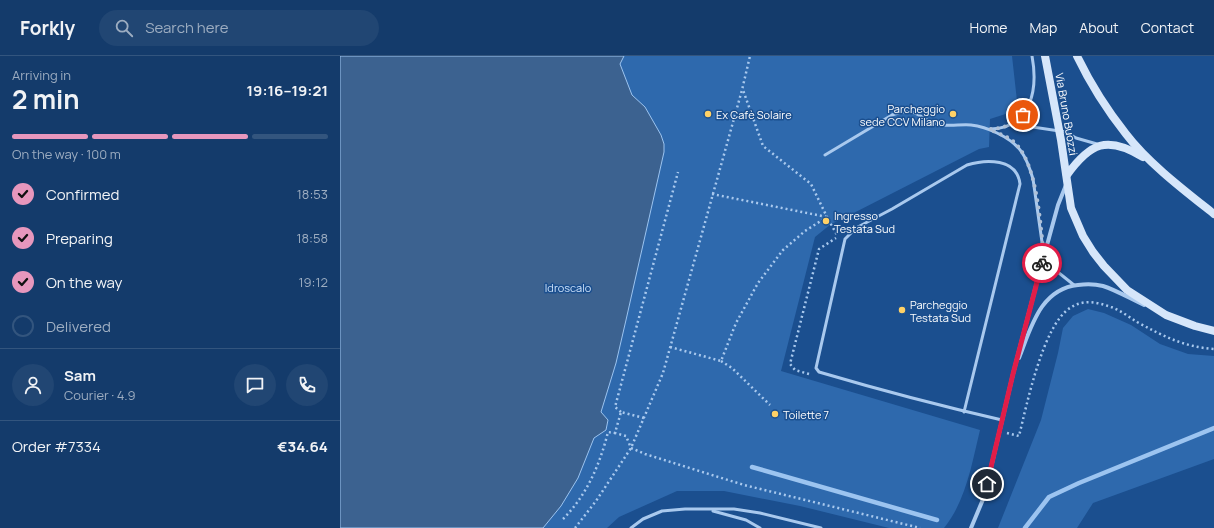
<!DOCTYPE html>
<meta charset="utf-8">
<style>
:root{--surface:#143b6b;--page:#214673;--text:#f1f3f6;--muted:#9dadc1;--line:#33557e;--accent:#e797bd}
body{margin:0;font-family:Manrope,sans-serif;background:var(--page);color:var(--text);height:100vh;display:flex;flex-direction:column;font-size:15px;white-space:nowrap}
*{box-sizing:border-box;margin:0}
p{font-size:13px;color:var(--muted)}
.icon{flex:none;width:22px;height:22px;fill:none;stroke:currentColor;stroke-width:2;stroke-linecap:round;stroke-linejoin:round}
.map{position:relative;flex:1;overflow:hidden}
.sheet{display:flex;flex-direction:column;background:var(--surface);width:340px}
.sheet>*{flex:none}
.pin{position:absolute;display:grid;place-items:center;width:34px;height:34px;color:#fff;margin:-17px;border:2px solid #fff;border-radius:50%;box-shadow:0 1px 4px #0007}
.courier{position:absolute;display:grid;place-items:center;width:40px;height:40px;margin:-20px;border:3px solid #e11d48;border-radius:50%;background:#fff;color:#222;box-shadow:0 1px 5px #0007}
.head em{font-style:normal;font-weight:700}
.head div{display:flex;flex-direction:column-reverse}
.head{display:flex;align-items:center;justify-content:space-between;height:68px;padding:0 12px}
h1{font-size:26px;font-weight:700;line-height:30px}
.bar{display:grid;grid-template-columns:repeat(4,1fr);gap:6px 4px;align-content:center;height:48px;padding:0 12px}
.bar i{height:5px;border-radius:3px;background:var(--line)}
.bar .on{background:var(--accent)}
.bar p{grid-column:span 4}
.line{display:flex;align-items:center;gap:10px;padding:0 12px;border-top:1px solid var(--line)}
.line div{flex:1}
.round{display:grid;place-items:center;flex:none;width:42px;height:42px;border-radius:21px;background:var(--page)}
ol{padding:0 12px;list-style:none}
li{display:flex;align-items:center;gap:12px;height:44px}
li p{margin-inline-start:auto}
li .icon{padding:4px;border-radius:50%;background:var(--accent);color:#111;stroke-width:4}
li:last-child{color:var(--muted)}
li i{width:22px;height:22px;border:2px solid var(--line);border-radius:50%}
header{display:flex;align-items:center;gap:24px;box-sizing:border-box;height:56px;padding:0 20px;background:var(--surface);border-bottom:1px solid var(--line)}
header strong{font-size:19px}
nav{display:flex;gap:22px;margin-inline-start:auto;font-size:14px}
.search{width:280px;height:36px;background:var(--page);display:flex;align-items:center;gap:10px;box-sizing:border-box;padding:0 14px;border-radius:22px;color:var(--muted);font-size:15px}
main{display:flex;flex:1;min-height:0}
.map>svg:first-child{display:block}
.green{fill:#2e69ad}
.water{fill:#3c6290;stroke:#9cc4f0}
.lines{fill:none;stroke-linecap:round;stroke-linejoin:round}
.stream{stroke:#9cc4f0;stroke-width:4.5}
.path{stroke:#a9c9ee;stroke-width:2.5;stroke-dasharray:2 3;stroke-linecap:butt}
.service{stroke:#a9c9ee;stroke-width:3}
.minor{stroke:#a9c9ee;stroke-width:4}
.secondary{stroke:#d6e6fa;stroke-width:8}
.done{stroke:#afc1d8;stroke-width:4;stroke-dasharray:0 7.2}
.route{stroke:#e11d48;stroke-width:5}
.poi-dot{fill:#ffd166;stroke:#1b4f8f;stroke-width:1.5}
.labels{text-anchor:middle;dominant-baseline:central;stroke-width:3;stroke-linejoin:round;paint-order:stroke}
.poi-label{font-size:11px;fill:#fff;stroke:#1b4f8f;text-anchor:start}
.street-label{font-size:11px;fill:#fff;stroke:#1b4f8f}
.park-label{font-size:11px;fill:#cfe3fa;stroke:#1b4f8f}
</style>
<header>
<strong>Forkly</strong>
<div class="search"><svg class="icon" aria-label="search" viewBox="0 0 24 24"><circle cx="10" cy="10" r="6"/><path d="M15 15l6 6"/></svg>Search here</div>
<nav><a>Home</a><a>Map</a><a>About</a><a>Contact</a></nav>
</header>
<main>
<section class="sheet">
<div class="head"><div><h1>2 min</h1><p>Arriving in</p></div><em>19:16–19:21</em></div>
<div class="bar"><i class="on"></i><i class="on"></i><i class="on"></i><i></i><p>On the way · 100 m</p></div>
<ol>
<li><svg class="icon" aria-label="check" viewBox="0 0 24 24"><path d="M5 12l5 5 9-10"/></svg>Confirmed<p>18:53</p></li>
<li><svg class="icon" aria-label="check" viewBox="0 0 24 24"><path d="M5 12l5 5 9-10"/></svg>Preparing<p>18:58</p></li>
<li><svg class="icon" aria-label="check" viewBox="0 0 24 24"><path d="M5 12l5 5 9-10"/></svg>On the way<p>19:12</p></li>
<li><i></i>Delivered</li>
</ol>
<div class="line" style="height:72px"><a class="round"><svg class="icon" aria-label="person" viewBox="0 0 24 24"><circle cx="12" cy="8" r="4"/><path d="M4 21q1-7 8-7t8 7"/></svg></a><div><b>Sam</b><p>Courier · 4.9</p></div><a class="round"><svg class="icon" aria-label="chat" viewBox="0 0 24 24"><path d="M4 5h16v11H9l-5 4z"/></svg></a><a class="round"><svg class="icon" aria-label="phone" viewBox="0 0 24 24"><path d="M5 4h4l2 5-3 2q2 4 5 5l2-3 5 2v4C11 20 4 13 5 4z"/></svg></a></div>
<div class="line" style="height:52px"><div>Order #7334</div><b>€34.64</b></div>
</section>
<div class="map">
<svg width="874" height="472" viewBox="0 0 874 472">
<rect width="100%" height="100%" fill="#1b4f8f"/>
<g class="green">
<path d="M 0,0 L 672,0 L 678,54 L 650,63 L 649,91 L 639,93 L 500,164 L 491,168 L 475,181 L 441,315 L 640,374 C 632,407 626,445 604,472 L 549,472 L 460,450 L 384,435 L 337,435 L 279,461 L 267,472 L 0,472 Z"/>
<path d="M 748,253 L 764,257 L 791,269 L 820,288 L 848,298 L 874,300 L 874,403 L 753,447 L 737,472 L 658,472 L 701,364 L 718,297 L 723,272 L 733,260 Z"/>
</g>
<path class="water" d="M 0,0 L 284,0 L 280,8 L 292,39 L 305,51 L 321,79 L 324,88 L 324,96 L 286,264 L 276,307 L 261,356 L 268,364 L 266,374 L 254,382 L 238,422 L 221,450 L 203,472 L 0,472 Z"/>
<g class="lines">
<g class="stream">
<path d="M 412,411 L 597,464"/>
<path d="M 685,472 L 709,441 L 739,427 L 874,372"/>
</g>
<g class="path">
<path d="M 372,138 L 487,161 L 497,179"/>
<path d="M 330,291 L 381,305 L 396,267 L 418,227 L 443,194 L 465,175 L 487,161 L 471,128 L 423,90 L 403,34"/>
<path d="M 381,305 L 392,312 L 430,349"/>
<path d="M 469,318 L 455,314 L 450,308 L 479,193 L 496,182"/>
<path d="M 281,356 L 275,351 L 338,116"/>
<path d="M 304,362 L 281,356 L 275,377 L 286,380 L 291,392 L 305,398 L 404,429 L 580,472"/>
<path d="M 667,377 L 679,380 C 687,348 703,269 730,252 C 743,243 757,246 771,251 C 780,254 789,261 797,266 C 823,280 844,291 874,293"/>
<path d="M 223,463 C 247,439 260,408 268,376 L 275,377"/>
<path d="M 235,472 L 256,445 L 291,392 L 323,317 L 402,34 L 410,0"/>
</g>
<g class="service">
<path d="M 672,68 L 726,76 L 736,82 L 757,88"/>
<path d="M 651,73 C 692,72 698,32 692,0"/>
<path d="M 485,99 L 552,59 C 580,49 576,63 597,68 C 608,71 620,68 631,69 C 640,70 649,73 657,77 C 680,88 686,99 693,123 L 704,200 L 714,213 L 734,229"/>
<path d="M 624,356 L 680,128 C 677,102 646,103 627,109 L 552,153 L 516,172 L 505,183 L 476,312 L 479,316 C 540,334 601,350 662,364"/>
<path d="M 373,455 L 406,464 L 420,472"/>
<path d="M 291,472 L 303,463 L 322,455 L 345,453 L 394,453 L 420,457 L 481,472"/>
</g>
<g class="minor">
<path d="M 679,302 C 691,272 700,233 738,229 C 746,228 755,228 763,230 C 776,234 791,243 804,249"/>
<path d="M 631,472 L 644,441 L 673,318 L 698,222 L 718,149 L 726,129"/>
</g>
<g class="secondary">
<path d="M 705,0 L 721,84 L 731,152 L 743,180 L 753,196 L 764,210 L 787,234 L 826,259 L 855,270 L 874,275"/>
<path d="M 737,0 C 750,27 767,54 786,78 C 808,107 845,135 874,158"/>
<path d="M 727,119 C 750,87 767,79 803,101"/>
</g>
</g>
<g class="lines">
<path class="done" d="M 683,59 C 672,68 664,73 649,73 C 657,77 667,80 674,86 C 698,108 700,169 704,200 L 702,207"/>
<path class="route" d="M 647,428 L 673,318 L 702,207"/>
</g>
<g class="poi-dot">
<circle cx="368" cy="58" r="4"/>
<circle cx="613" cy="58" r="4"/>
<circle cx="486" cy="165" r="4"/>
<circle cx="562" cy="254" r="4"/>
<circle cx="435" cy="358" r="4"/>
</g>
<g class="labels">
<g class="poi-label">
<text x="605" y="52" text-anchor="end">Parcheggio<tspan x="605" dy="13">sede CCV Milano</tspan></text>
<text x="376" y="58">Ex Cafè Solaire</text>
<text x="494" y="159">Ingresso<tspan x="494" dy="13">Testata Sud</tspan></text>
<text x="570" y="248">Parcheggio<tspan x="570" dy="13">Testata Sud</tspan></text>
<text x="443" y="358">Toilette 7</text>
</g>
<g class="street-label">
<text transform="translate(727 58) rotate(80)">Via Bruno Buozzi</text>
</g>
<g class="park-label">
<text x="228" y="231">Idroscalo</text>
</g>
</g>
</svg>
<div class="pin" style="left:683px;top:59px;background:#ea580c"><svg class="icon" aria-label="bag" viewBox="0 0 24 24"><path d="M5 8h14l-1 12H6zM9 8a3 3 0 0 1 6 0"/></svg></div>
<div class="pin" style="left:647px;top:428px;background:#1f2937"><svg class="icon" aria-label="home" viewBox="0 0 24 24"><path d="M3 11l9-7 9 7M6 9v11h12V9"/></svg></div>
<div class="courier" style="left:702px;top:207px"><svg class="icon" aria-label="bike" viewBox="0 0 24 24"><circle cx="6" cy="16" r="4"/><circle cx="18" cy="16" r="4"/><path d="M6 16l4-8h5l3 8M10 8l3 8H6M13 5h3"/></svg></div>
</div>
</main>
